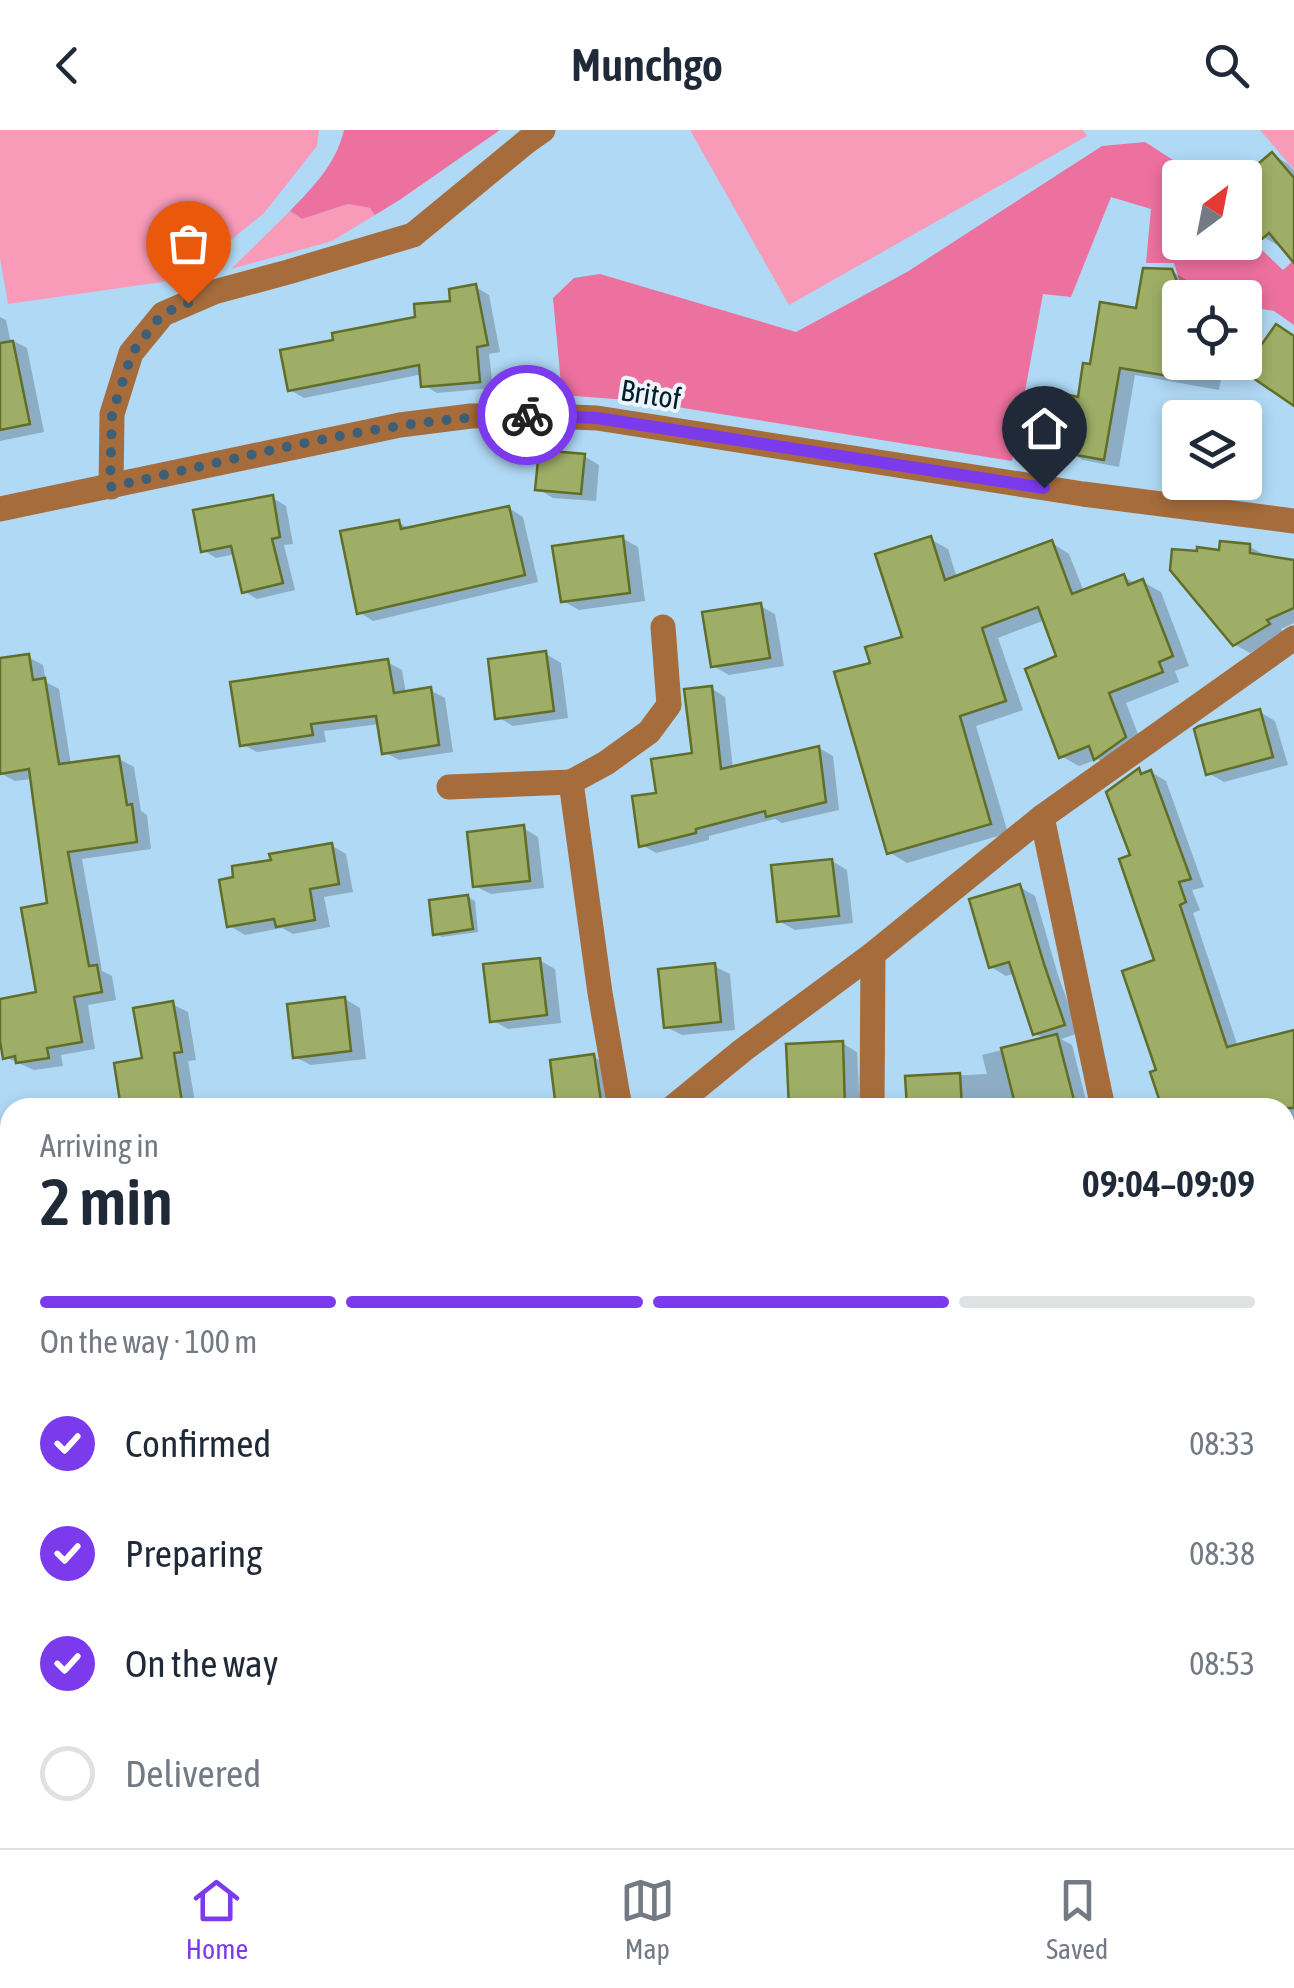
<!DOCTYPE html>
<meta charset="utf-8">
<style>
:root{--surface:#fff;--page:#f6f6f7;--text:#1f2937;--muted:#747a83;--line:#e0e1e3;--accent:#7c3aed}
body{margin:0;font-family:"Asap Condensed",sans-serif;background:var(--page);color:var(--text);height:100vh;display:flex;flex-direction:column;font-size:38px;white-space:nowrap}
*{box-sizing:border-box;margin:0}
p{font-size:32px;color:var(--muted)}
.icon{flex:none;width:55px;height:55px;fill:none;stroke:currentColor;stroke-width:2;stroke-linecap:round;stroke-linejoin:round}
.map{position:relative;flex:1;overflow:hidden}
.panel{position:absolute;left:0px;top:968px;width:1295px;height:752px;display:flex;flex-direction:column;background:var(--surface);border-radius:30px 30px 0 0;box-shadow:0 5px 15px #0003}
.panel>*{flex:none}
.needle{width:65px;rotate:32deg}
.controls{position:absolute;left:1162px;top:30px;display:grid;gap:20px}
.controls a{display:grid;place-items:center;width:100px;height:100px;border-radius:10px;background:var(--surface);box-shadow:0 5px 15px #0003;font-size:50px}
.pin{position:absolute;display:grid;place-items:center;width:85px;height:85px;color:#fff;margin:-102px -42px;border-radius:50% 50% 50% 0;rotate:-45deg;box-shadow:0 0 10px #0007}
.pin .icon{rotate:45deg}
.courier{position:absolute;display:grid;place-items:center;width:100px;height:100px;margin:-50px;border:8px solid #7c3aed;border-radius:50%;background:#fff;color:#222;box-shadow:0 2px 12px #0007}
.head em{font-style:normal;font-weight:600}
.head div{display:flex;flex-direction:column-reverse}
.head{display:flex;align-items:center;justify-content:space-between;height:170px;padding:0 40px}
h1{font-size:65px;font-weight:600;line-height:75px}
.bar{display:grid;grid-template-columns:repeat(4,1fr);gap:15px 10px;align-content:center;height:120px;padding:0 40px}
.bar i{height:12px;border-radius:8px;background:var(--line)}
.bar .current{background:var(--accent)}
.bar p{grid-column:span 4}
ol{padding:0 40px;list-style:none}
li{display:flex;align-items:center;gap:30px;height:110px}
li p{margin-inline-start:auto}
li .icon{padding:10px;border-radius:50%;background:var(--accent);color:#fff;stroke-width:4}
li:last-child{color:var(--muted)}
li i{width:55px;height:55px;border:5px solid var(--line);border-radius:50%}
header{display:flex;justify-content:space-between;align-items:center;height:130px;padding:0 40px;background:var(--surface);font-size:45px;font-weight:600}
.menu{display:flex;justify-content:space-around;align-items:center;height:140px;border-top:2px solid var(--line);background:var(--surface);font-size:28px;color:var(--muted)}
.menu a{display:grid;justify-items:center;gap:5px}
.menu .current{color:var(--accent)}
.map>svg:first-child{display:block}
.green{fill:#f79bb9}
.forest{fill:#ed719e}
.shadow{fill:#0003}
.building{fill:#9fae66;stroke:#616e27;stroke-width:2.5}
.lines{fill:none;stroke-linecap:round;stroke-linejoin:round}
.minor{stroke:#a66c3b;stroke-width:25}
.done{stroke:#3e5f75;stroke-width:10;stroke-dasharray:0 18}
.route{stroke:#7c3aed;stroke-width:12}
.labels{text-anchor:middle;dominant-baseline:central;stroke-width:8;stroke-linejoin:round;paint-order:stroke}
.street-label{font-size:30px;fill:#011e30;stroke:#eef4f9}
</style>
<header><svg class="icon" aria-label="back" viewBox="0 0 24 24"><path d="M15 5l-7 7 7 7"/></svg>Munchgo<svg class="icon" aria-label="search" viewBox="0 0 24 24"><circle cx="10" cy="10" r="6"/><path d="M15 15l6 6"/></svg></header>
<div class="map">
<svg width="1294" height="1718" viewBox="0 0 1294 1718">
<rect width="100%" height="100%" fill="#b0d9f5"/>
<g class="green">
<path d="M 0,0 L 319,0 L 317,16 L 264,83 L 183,149 L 8,174 L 0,128 Z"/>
<path d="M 690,0 L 1083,0 L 1087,6 L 789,175 Z"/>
<path d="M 1260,0 L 1294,0 L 1294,40 Z"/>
<path d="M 348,74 L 370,78 L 375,85 L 332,111 L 231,139 L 290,81 L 302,89 Z"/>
<path d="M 1285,1635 L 1294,1638 L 1294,1718 L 1267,1718 L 1266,1710 L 1285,1710 Z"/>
</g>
<g class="forest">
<path d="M 344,0 L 500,0 L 401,69 L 375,85 L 370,78 L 348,74 L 302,89 L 290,81 C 314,56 336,34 344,0 Z"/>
<path d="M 1145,12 L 1187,39 L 1194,47 L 1180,48 L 1180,112 L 1245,112 L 1245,104 L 1283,140 L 1294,130 L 1294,195 L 1274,181 L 1245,176 L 1245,168 L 1184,166 L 1174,133 L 1146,133 L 1151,79 L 1111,67 L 1071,167 L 1043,164 L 1012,331 L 640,271 L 562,265 L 553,168 L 574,148 L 600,144 L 796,202 L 907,142 L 1102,16 Z"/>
</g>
<g class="shadow">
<path d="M 1273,25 L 1288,34 L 1294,41 L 1294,127 L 1281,114 L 1279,116 L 1263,107 L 1245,85 L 1245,48 Z"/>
<path d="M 1171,141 L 1187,150 L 1194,168 L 1180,168 L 1180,232 L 1224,232 L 1219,260 L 1135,245 L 1119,337 L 1083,330 L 1068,321 L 1070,310 L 1060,304 L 1080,270 L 1092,237 Z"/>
<path d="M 476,157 L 489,165 L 500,222 L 489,224 L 493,258 L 437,263 L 424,255 L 423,244 L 304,268 L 290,260 L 418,189 L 453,173 Z"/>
<path d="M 0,187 L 6,190 L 10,209 L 27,218 L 44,302 L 0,311 Z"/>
<path d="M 584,326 L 599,335 L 596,371 L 553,368 L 538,359 Z"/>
<path d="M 273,368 L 286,376 L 293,414 L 284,415 L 295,460 L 257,469 L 244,461 L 235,424 L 216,428 L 203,420 Z"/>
<path d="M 509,378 L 523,387 L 538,452 L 373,491 L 359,482 L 398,392 L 411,400 Z"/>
<path d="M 622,408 L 638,417 L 645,471 L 579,480 L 563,471 Z"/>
<path d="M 930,409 L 948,419 L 957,448 L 1052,413 L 1069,424 L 1084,462 L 1124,447 L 1137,454 L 1143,452 L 1161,462 L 1189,536 L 1175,541 L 1179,552 L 1126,573 L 1143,617 L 1114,638 L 1098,629 L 1079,636 L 1061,626 L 1060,528 L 1045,490 L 998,508 L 1023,580 L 976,596 L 1008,703 L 907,733 L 889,722 L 873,535 L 906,509 Z"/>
<path d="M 1250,417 L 1265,425 L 1294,432 L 1294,493 L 1281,499 L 1284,503 L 1250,523 L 1234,514 L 1221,422 Z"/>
<path d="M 760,476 L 775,484 L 784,536 L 729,545 L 713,536 Z"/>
<path d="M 546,524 L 561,533 L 568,588 L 513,596 L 498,587 Z"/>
<path d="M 28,527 L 43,535 L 46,552 L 59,559 L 71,635 L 119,629 L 134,637 L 141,681 L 147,685 L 151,719 L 82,729 L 102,841 L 112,846 L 116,870 L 88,875 L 95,919 L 61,925 L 63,936 L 34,940 L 5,927 L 0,895 L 0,871 L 39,864 L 50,775 L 32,649 L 15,651 L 0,643 L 0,531 Z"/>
<path d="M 387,532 L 402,540 L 406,564 L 430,560 L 445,568 L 453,622 L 399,630 L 384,622 L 380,594 L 324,601 L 326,612 L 257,622 L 242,614 Z"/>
<path d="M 711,558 L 725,567 L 733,639 L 819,618 L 833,626 L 839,680 L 782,693 L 775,689 L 709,706 L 709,710 L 656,723 L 642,715 L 659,665 L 694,625 Z"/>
<path d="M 1260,582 L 1275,591 L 1288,635 L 1224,652 L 1208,643 Z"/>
<path d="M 1139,641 L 1145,645 L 1151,642 L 1166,651 L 1204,757 L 1192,760 L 1200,780 L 1193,783 L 1238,917 L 1294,904 L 1294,1022 L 1285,1024 L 1285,978 L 1159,942 L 1157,832 L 1133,727 Z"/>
<path d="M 523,698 L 538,707 L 544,758 L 491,764 L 475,756 Z"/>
<path d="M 331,715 L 346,724 L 353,762 L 324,767 L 330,797 L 293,804 L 282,798 L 245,805 L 230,796 L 274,732 Z"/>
<path d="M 832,731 L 847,740 L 853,793 L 795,800 L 779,791 Z"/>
<path d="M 1020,757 L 1035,766 L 1058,845 L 1079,903 L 1061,909 L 1072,915 L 1088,978 L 909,978 L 908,948 L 987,944 L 982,925 L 1045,909 L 1035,904 L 1016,843 L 1006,846 L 991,837 Z"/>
<path d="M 468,767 L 475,771 L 478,802 L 442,807 L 435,803 Z"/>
<path d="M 539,830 L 555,839 L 561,893 L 508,899 L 492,890 Z"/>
<path d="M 714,836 L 730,844 L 735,900 L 682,905 L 666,897 Z"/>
<path d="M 345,869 L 360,878 L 366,929 L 311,935 L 295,927 Z"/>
<path d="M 172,874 L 188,882 L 196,930 L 188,931 L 196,978 L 124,978 Z"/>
<path d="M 842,913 L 857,922 L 860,978 L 792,978 Z"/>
<path d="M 594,927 L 609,936 L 616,978 L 558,978 Z"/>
<path d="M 373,968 L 380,972 L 381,978 L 350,978 L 349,972 Z"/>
<path d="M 458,970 L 471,978 L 413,978 L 413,977 Z"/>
<path d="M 1285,1162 L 1287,1170 L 1293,1174 L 1294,1179 L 1294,1277 L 1285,1279 Z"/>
<path d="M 1294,1329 L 1294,1471 L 1291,1471 L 1285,1467 L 1285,1331 Z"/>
<path d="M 0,1364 L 10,1370 L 10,1544 L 0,1547 Z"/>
<path d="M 1294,1518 L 1294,1574 L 1289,1571 L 1285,1548 L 1285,1520 Z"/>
<path d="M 10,1627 L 10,1665 L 1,1629 Z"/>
<path d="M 90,1710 L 160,1710 L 162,1718 L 93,1718 Z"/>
<path d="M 261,1710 L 350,1710 L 350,1715 L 273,1718 Z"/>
<path d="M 1036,1710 L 1103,1710 L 1070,1718 L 1044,1718 L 1037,1714 Z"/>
<path d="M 1180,1710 L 1246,1710 L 1248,1718 L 1182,1718 Z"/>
</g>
<g class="building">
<path d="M 1272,22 L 1294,48 L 1294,133 L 1269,103 L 1262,109 L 1245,89 L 1245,45 Z"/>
<path d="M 1143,138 L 1172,139 L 1180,159 L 1180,248 L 1120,238 L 1104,330 L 1065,323 L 1068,307 L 1058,305 L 1065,264 L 1078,267 L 1083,233 L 1090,234 L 1100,172 L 1136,178 Z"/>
<path d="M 476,154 L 488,215 L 477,217 L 480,252 L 421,257 L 419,235 L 288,261 L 280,220 L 333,210 L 332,203 L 415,187 L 414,174 L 450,171 L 449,159 Z"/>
<path d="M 1276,194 L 1294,206 L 1294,276 L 1243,241 Z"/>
<path d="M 13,211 L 30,294 L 0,300 L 0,213 Z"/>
<path d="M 539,320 L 585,324 L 581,364 L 535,360 Z"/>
<path d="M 273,365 L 280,407 L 272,409 L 283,453 L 242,463 L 231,416 L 201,422 L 193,380 Z"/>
<path d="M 509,376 L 525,445 L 357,484 L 340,401 L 399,390 L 401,399 Z"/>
<path d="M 623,406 L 630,463 L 561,472 L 552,416 Z"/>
<path d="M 931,406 L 945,450 L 1052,410 L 1072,464 L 1124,444 L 1128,455 L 1143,449 L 1173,526 L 1159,532 L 1163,542 L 1109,563 L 1126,607 L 1094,630 L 1089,616 L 1059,628 L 1025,539 L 1056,526 L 1038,477 L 982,498 L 1006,571 L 960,586 L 991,694 L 887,724 L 834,542 L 870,533 L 865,517 L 902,507 L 875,424 Z"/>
<path d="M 1220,411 L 1250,414 L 1250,423 L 1294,430 L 1294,478 L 1267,490 L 1270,494 L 1233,516 L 1170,440 L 1172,419 L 1197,421 L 1197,417 L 1219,420 Z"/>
<path d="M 761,473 L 770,528 L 711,537 L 702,482 Z"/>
<path d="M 546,521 L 554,581 L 495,589 L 488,529 Z"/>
<path d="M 29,524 L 33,550 L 45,548 L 59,634 L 119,626 L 127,675 L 132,674 L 137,712 L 68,722 L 89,836 L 97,835 L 102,862 L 74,867 L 82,912 L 47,918 L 49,928 L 16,933 L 15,926 L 3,929 L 0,911 L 0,869 L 36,862 L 21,778 L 47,773 L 29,639 L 0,644 L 0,528 Z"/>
<path d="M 388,529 L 394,563 L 431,557 L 439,615 L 382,624 L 376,586 L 311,594 L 313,605 L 240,616 L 230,552 Z"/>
<path d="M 712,556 L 721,639 L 819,616 L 826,672 L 766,687 L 765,681 L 696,699 L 696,703 L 639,717 L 632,666 L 656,663 L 651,629 L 692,623 L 684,559 Z"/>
<path d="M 1260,579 L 1273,627 L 1206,645 L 1194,599 L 1199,596 Z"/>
<path d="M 1139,638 L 1141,644 L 1151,640 L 1191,749 L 1179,752 L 1186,772 L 1180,775 L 1227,917 L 1294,900 L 1294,978 L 1162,978 L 1150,942 L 1156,940 L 1122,841 L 1154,830 L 1119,729 L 1130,725 L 1106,662 Z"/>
<path d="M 524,695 L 530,751 L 473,757 L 467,702 Z"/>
<path d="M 332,713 L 339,754 L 310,759 L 315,790 L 276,797 L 274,789 L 227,797 L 219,750 L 233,747 L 232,736 L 271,730 L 269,724 Z"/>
<path d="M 832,729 L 839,786 L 777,792 L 771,735 Z"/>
<path d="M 1020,754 L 1044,834 L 1065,895 L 1033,905 L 1009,832 L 989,838 L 969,769 Z"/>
<path d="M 468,765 L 473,799 L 433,805 L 429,770 Z"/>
<path d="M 540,828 L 547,885 L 490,892 L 483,834 Z"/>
<path d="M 715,833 L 721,892 L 664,898 L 658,839 Z"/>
<path d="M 345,867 L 351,921 L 293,928 L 287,874 Z"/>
<path d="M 173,871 L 182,922 L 174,923 L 183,978 L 121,978 L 114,933 L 142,928 L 133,878 Z"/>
<path d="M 1057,904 L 1076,978 L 1016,978 L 1001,918 Z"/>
<path d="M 843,911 L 845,978 L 789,978 L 786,914 Z"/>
<path d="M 594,924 L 602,978 L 556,978 L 550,930 Z"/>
<path d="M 960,943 L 962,978 L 907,978 L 905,946 Z"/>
</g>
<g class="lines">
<g class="minor">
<path d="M 111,357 L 112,284 L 131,223 L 163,184 L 214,162 L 288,142 L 413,105 L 526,12 L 543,0"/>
<path d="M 0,379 L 400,295 L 471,286 L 525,285 L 597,288 L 1083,364 L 1294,391"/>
<path d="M 571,652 L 606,633 L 649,602 L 669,575 L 663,497"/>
<path d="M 449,657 L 571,652 L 600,863 L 620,978"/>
<path d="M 1042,687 L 1103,978"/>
<path d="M 672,978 L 743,920 L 873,824"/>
<path d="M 872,978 L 873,824 L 1042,687 L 1294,508"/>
<path d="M 0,1329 L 10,1330"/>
<path d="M 1285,1624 L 1294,1626"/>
<path d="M 202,1710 L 204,1718"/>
<path d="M 979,1710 L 980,1718"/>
<path d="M 1255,1710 L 1257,1718"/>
<path d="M 526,1718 L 533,1710"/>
</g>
</g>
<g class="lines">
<path class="done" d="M 188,173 L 162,184 L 132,223 L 112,284 L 110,357 C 248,327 386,287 527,285"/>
<path class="route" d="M 527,285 L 597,288 L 1044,358"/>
</g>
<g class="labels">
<g class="street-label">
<text transform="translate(651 264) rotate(9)">Britof</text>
</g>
</g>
</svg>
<div class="controls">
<a><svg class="needle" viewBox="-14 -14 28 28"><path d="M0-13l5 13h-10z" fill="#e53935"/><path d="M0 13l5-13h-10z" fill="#747a83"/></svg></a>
<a><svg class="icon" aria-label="locate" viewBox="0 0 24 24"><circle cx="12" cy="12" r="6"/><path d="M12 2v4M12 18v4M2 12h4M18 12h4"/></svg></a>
<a><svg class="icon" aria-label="layers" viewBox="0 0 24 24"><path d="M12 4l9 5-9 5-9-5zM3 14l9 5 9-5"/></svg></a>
</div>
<div class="pin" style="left:188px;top:173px;background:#ea580c"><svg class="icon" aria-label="bag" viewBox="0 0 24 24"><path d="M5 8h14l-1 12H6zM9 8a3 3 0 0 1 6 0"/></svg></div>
<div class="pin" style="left:1044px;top:358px;background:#1f2937"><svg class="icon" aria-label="home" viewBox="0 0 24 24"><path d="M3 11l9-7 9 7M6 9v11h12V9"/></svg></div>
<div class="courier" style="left:527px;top:285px"><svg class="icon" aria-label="bike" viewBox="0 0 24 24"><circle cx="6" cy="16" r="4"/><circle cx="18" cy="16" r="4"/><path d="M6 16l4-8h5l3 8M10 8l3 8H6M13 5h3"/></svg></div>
<section class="panel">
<div class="head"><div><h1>2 min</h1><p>Arriving in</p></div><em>09:04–09:09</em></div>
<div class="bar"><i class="current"></i><i class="current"></i><i class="current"></i><i></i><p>On the way · 100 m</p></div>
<ol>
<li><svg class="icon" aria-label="check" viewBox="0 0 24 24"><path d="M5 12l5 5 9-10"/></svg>Confirmed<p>08:33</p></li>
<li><svg class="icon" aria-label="check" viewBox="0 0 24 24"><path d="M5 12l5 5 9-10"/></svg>Preparing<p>08:38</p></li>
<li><svg class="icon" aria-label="check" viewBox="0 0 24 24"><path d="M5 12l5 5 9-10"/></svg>On the way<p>08:53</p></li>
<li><i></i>Delivered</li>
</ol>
</section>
</div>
<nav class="menu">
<a class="current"><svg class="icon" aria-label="home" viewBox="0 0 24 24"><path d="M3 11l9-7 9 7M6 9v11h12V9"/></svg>Home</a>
<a><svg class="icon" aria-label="map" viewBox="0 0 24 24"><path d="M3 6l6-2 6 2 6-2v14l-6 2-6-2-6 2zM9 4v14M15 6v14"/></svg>Map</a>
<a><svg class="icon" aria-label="saved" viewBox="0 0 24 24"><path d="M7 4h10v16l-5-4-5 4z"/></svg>Saved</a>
</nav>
